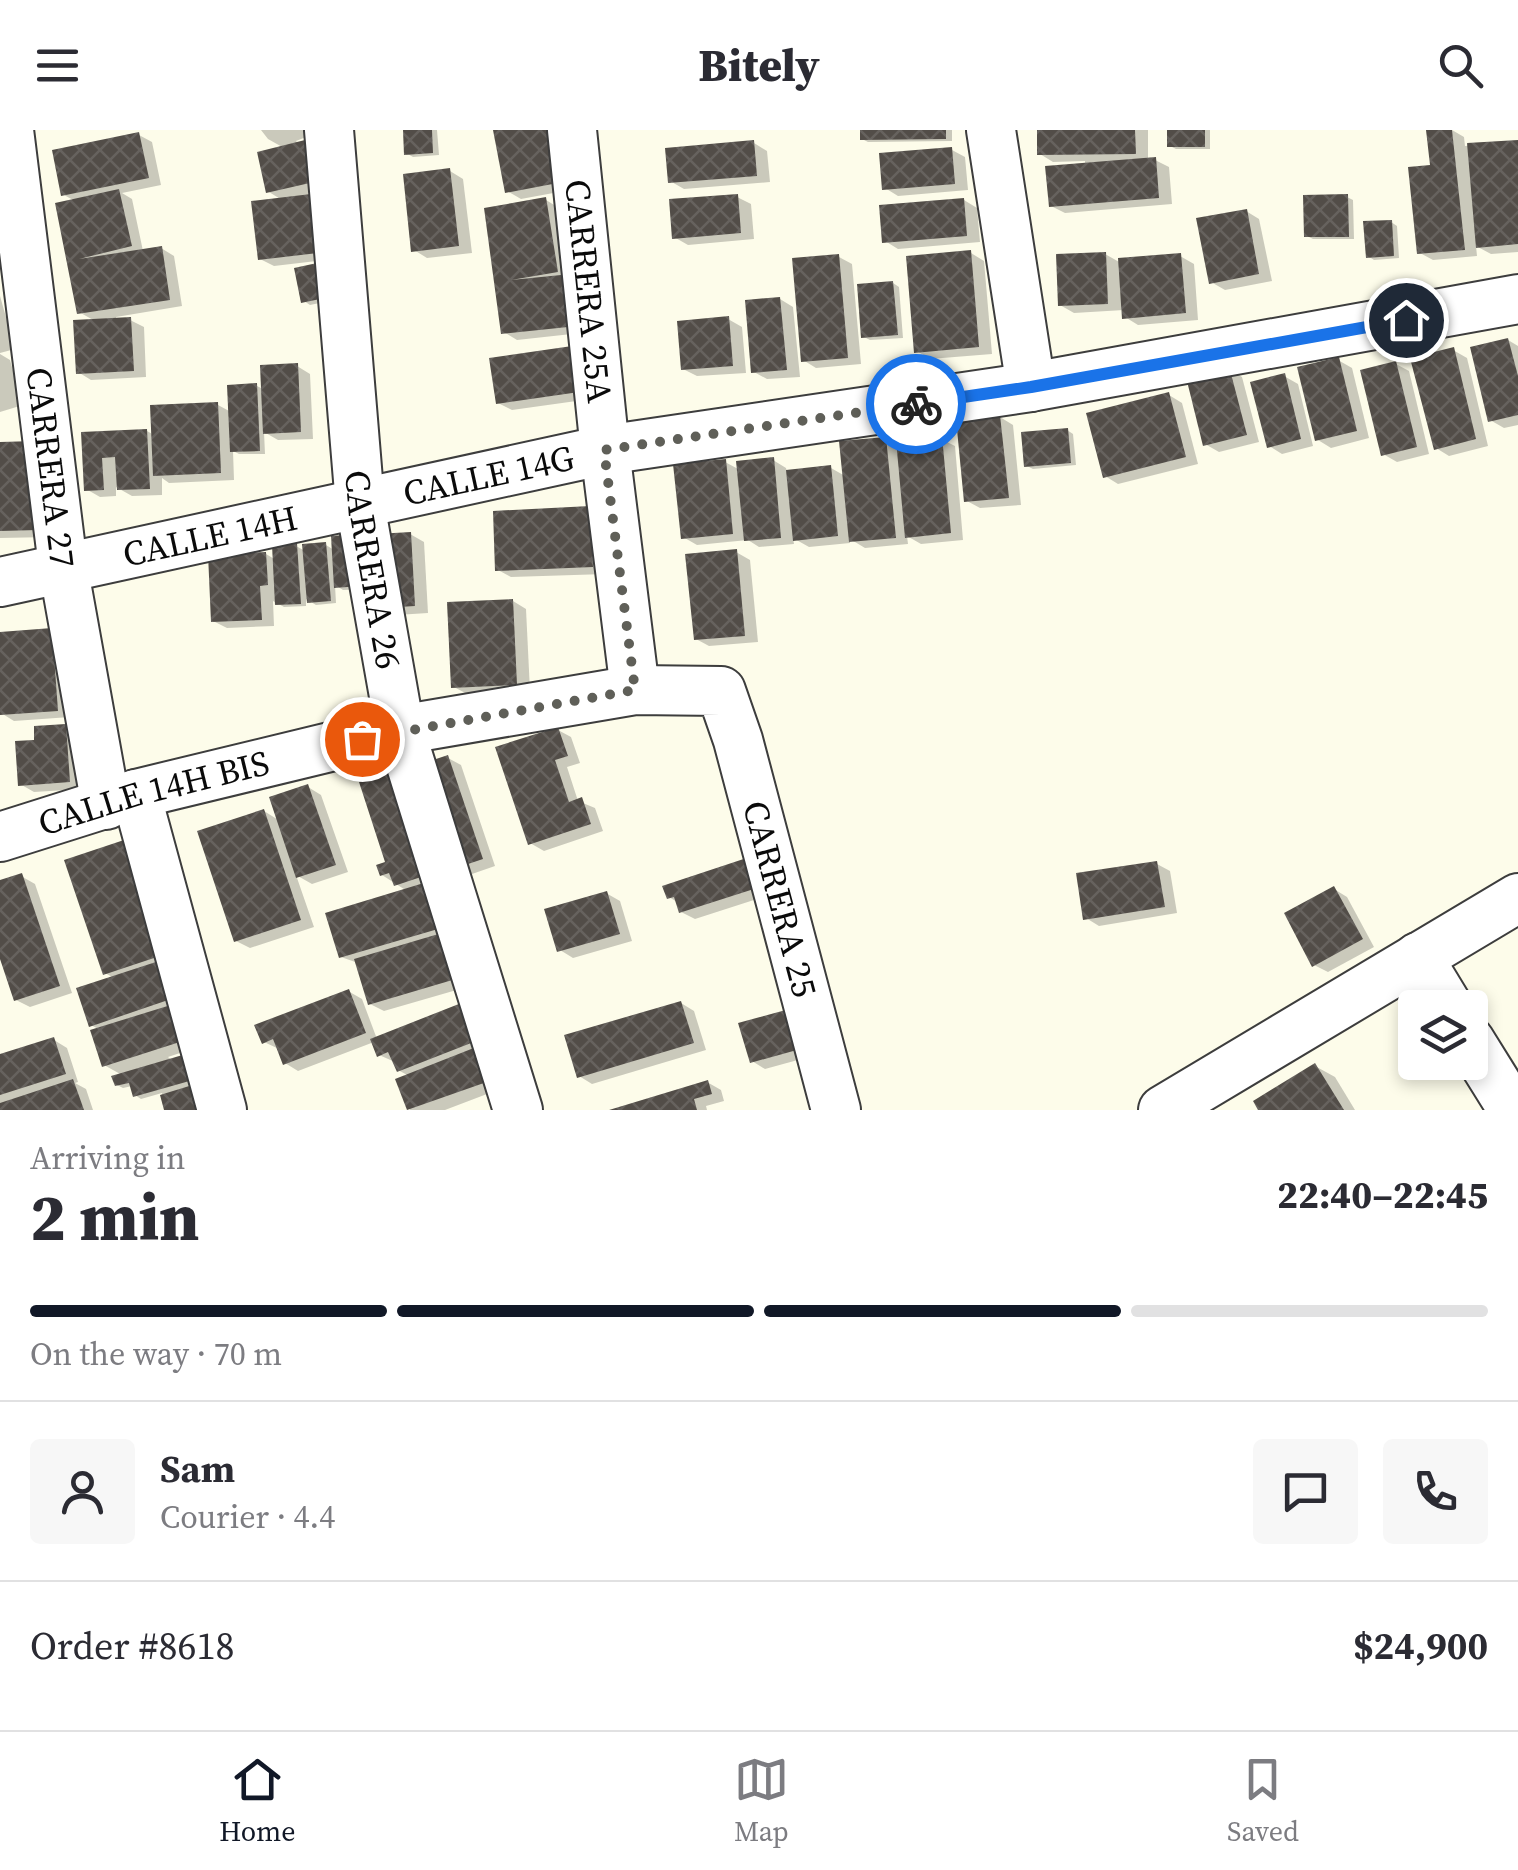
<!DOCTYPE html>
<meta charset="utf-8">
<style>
:root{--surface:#fff;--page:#f7f7f7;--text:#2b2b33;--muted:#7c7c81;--line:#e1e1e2;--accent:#111827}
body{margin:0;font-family:"Source Serif 4",serif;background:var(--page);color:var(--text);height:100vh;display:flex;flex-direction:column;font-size:38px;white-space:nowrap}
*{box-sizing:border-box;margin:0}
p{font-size:32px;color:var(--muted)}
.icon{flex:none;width:55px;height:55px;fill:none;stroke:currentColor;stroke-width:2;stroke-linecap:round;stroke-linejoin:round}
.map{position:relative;height:980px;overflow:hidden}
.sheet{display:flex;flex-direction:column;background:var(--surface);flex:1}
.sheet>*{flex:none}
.controls{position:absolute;left:1398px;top:860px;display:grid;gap:20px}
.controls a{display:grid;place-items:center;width:90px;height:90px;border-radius:10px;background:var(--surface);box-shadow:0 5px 15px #0003;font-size:50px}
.pin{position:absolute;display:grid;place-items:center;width:85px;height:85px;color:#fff;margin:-42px;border:5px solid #fff;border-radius:50%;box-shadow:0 2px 10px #0007}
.courier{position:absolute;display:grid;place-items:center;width:100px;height:100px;margin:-50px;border:8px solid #1a73e8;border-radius:50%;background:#fff;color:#222;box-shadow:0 2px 12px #0007}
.summary em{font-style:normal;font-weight:800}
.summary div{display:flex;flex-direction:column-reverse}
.summary{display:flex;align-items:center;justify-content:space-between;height:170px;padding:0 30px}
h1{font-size:65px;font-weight:800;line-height:75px}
.bar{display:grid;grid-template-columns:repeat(4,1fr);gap:15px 10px;align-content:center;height:120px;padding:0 30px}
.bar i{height:12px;border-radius:8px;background:var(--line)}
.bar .selected{background:var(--accent)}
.bar p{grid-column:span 4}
.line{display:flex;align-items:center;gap:25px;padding:0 30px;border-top:2px solid var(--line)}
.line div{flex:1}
.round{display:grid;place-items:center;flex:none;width:105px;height:105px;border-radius:10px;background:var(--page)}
header{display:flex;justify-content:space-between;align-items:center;height:130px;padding:0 30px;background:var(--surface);font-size:45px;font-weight:800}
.tabs{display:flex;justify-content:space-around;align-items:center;height:140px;border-top:2px solid var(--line);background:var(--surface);font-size:28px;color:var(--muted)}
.tabs a{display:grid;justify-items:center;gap:5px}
.tabs .selected{color:var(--accent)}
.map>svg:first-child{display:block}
.shadow{fill:#0003}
.building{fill:url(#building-cross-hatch)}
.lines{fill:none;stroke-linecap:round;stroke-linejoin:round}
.minor-casing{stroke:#3d3d3d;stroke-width:52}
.minor{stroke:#fff;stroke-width:48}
.done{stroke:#5f5f58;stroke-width:10;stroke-dasharray:0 18}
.route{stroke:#1a73e8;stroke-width:12}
.labels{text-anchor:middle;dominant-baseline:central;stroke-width:10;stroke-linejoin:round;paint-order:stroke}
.street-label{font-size:35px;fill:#0a0a0a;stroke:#fff}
</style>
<header><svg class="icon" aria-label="menu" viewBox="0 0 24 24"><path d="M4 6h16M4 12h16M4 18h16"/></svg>Bitely<svg class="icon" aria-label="search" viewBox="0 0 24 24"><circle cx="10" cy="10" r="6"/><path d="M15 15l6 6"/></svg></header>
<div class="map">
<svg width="1518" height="980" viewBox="0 0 1518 980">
<defs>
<pattern id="building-cross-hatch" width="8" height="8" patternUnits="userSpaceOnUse" patternTransform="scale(2.5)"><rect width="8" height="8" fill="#524d48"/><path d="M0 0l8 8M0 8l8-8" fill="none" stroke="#66625e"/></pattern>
</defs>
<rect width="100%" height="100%" fill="#fdfcea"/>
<g class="shadow">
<path d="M 261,0 L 324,0 L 296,11 L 335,57 L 308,63 L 344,168 L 310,175 L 304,171 L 325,130 L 274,136 L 260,129 L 282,70 L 269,62 L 284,18 L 268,9 Z"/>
<path d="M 405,0 L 437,0 L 439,25 L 413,27 L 406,23 Z"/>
<path d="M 496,0 L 575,59 L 521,69 L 507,61 Z"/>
<path d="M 862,0 L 952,0 L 952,11 L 868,12 L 862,9 Z"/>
<path d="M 1039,0 L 1148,0 L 1148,30 L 1155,30 L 1169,37 L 1172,74 L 1065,83 L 1051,76 L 1085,35 L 1085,31 L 1053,32 L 1040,24 Z"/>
<path d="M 1170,0 L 1210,0 L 1210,19 L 1176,19 L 1170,16 Z"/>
<path d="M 1444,0 L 1452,0 L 1464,7 L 1465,16 L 1518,12 L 1518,122 L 1491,124 L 1476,116 L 1477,126 L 1433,130 L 1420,123 L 1433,37 Z"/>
<path d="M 139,5 L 152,12 L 161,55 L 122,63 L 132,69 L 143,121 L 161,118 L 174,126 L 182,176 L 116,187 L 116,190 L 130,190 L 144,197 L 146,247 L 91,250 L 78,242 L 95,191 L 79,182 L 75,71 L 64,65 Z"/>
<path d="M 754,13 L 767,21 L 770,52 L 684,59 L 670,51 Z"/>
<path d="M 952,20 L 965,27 L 968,60 L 898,66 L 885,58 Z"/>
<path d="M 450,41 L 463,49 L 472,123 L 427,128 L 414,120 Z"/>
<path d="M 737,67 L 751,74 L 754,109 L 688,115 L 674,107 Z"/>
<path d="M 1347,67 L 1353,70 L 1354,109 L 1313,109 L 1307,106 Z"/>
<path d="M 546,70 L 559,78 L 599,201 L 517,210 L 504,202 L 487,80 Z"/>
<path d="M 964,70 L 977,78 L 980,112 L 898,119 L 885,111 Z"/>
<path d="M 1246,81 L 1259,89 L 1272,151 L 1225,160 L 1211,152 Z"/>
<path d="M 1391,92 L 1397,96 L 1399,128 L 1374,130 L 1368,126 Z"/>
<path d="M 971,123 L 984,131 L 992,224 L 930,229 L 917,221 Z"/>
<path d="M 1105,124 L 1121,133 L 1180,126 L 1194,134 L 1198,190 L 1138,195 L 1125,187 L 1124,180 L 1074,183 L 1060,175 Z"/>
<path d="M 839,127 L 852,134 L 861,234 L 816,238 L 803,230 Z"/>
<path d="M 893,153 L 899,157 L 903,208 L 870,210 L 864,207 Z"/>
<path d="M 0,166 L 15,219 L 0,223 Z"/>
<path d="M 780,169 L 793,177 L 800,247 L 767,249 L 754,242 Z"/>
<path d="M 728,189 L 742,197 L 746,243 L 697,246 L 683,239 Z"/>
<path d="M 1508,210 L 1518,216 L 1518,295 L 1504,298 L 1490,290 Z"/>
<path d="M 1453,220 L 1467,228 L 1488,316 L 1449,326 L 1436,318 Z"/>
<path d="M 0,224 L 10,230 L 23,275 L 0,282 Z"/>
<path d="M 492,230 L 605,267 L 512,280 L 498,273 Z"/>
<path d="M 1338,230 L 1352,238 L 1369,308 L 1331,318 L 1318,310 Z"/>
<path d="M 1396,234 L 1409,241 L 1429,324 L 1397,332 L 1383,324 Z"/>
<path d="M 297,236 L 310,244 L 313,309 L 278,310 L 264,302 L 265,324 L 239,324 L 233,321 L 234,350 L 169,353 L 162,348 L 162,365 L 132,366 L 116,357 L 116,366 L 100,367 L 86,359 L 83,304 L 147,301 L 154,305 L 218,275 L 231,282 L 257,256 L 263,259 Z"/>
<path d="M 1229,239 L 1242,247 L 1259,312 L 1219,322 L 1205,314 Z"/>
<path d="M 1284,246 L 1298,254 L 1313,316 L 1282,324 L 1269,316 Z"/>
<path d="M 1169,265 L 1182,273 L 1198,334 L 1118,354 L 1105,346 Z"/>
<path d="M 1000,287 L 1013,295 L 1021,375 L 980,378 L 967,371 Z"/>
<path d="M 1067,300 L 1073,304 L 1076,335 L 1033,339 L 1027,336 Z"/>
<path d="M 941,309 L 955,316 L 963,410 L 921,414 L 907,406 L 908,414 L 865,418 L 850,409 L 850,413 L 809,417 L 793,408 L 794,414 L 759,417 L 748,410 L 697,415 L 683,407 L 725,332 L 740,340 L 773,330 L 786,338 L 787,342 L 831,338 L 845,346 L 885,310 L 900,318 Z"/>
<path d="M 0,315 L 51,407 L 0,408 Z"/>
<path d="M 590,379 L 606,444 L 511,447 L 498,440 Z"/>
<path d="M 410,404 L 424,412 L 428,483 L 397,485 Z"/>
<path d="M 326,415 L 334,420 L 367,459 L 343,460 L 335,455 L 336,473 L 316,475 L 306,469 L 306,476 L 284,477 L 273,471 L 274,496 L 227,498 L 213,491 L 266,424 L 276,430 L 296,416 L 305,421 Z"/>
<path d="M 736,422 L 750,430 L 758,512 L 709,516 L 696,509 Z"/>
<path d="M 513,471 L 526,479 L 530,561 L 467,564 L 454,557 Z"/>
<path d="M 51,501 L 70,587 L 14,591 L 1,583 L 0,505 Z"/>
<path d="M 65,596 L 79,604 L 83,659 L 34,662 L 20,654 L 37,612 Z"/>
<path d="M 558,600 L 571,607 L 580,633 L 567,637 L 578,671 L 595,678 L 603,701 L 544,721 L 530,713 Z"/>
<path d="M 448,628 L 461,635 L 495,736 L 472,744 L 458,736 Z"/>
<path d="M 390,645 L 467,857 L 384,881 L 370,874 L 358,833 L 341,827 L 407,761 L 382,745 L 388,733 Z"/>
<path d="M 308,657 L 321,665 L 348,742 L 312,754 L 296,745 L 314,797 L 250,818 L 236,811 L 264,681 L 280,691 Z"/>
<path d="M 139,707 L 198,917 L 168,927 L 199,955 L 167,980 L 162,963 L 141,969 L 135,965 L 132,956 L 123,958 L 117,955 L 122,945 L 104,935 L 100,900 L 91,895 L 114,848 L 105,843 Z"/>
<path d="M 778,732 L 788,759 L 695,789 L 681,782 L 677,772 L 669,767 Z"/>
<path d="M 1157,734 L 1170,741 L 1177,783 L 1099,796 L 1086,788 Z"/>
<path d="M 21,746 L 35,754 L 72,863 L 30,877 L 16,870 L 0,822 L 0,753 Z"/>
<path d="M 1334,759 L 1347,767 L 1374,817 L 1328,842 L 1314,835 Z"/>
<path d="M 606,763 L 620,771 L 632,811 L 573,828 L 560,820 Z"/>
<path d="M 348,861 L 362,869 L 377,909 L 474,871 L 513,954 L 445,980 L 410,980 L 398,950 L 409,946 L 398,940 L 395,932 L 379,925 L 374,912 L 298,941 L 285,933 L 279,919 L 264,912 Z"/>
<path d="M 681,873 L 694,881 L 706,920 L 592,954 L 579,946 Z"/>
<path d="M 742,894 L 816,925 L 765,939 L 752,931 Z"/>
<path d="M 54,910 L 67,918 L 78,952 L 75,953 L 86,959 L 93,980 L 0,980 L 0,927 Z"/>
<path d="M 1315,936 L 1335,947 L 1355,980 L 1261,980 Z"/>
<path d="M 707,952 L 721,960 L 724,971 L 706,976 L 707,980 L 615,980 Z"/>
</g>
<g class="building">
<path d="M 403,0 L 432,0 L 433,23 L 404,25 Z"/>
<path d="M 493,0 L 553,0 L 563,52 L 505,63 Z"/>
<path d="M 860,0 L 946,0 L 946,9 L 860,10 Z"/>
<path d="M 1037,0 L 1135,0 L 1136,24 L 1037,25 Z"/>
<rect x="1167" y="0" width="38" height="17"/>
<path d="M 1426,0 L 1452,0 L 1465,120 L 1417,124 L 1408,37 L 1430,35 Z"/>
<path d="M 139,2 L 149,48 L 61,66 L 52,20 Z"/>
<path d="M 313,8 L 323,50 L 266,63 L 257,22 Z"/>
<path d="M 754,10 L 757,46 L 668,53 L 665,18 Z"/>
<path d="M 1518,10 L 1518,114 L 1476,118 L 1467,13 Z"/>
<path d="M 952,17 L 955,54 L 882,60 L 879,23 Z"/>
<path d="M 1156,27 L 1159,68 L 1049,77 L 1045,36 Z"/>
<path d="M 450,38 L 459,116 L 411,122 L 403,44 Z"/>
<path d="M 119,59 L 132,116 L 79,129 L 162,116 L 170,170 L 77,184 L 55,73 Z"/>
<path d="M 328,62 L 335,121 L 258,130 L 251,71 Z"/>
<path d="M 738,64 L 741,103 L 672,109 L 669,69 Z"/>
<path d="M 1348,64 L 1349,107 L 1304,107 L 1303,65 Z"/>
<path d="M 546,67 L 558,142 L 511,150 L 581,143 L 587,195 L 501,204 L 484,78 Z"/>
<path d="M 964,68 L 967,106 L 882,113 L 879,75 Z"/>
<path d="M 1247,79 L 1259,144 L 1209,154 L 1196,88 Z"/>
<path d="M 1392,90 L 1394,126 L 1366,128 L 1363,91 Z"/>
<path d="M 971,120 L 979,217 L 914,223 L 906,126 Z"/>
<path d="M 1106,122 L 1108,174 L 1058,176 L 1056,124 Z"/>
<path d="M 1181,123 L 1186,183 L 1122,189 L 1118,128 Z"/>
<path d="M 839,124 L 848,228 L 801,232 L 792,128 Z"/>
<path d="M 331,130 L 339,165 L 301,173 L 294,138 Z"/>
<path d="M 893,151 L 898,205 L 861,208 L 857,154 Z"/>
<path d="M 780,167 L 787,240 L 751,243 L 745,170 Z"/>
<path d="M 729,186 L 733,236 L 681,240 L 677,191 Z"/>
<path d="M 131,187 L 134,241 L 76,244 L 73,190 Z"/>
<path d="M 1508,208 L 1518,246 L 1518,285 L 1488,292 L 1470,217 Z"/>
<path d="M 586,214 L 593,260 L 496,274 L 489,228 Z"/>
<path d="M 1454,217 L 1476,309 L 1434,320 L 1410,228 Z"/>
<path d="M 1339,227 L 1357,301 L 1315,311 L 1297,237 Z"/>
<path d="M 1396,231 L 1417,317 L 1381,326 L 1360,240 Z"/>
<path d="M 298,233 L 301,302 L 263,304 L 260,235 Z"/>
<path d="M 1229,236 L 1247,305 L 1203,316 L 1186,247 Z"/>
<path d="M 1285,243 L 1301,309 L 1267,318 L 1250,252 Z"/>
<path d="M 257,253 L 260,321 L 230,322 L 227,255 Z"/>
<path d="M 1169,262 L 1186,327 L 1103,348 L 1086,283 Z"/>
<path d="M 218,272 L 221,343 L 153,346 L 150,275 Z"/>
<path d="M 1000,285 L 1009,368 L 964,372 L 956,289 Z"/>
<path d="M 1068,298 L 1071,333 L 1024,337 L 1021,302 Z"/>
<path d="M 147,299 L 150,359 L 117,360 L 115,327 L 102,328 L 104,360 L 84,361 L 81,302 Z"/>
<path d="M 942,306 L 951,403 L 905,408 L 896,310 Z"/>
<path d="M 886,307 L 896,408 L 849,412 L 839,311 Z"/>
<path d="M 35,311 L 38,400 L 0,401 L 0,312 Z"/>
<path d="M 774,327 L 781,408 L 744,411 L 736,331 Z"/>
<path d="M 726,329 L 733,404 L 681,409 L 673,334 Z"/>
<path d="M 831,335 L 838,406 L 793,411 L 786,340 Z"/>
<path d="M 590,376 L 593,437 L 495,441 L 493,381 Z"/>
<path d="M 411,402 L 415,476 L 382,478 L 376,404 Z"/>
<path d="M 358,404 L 361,456 L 334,458 L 331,406 Z"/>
<path d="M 326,412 L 331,471 L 307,473 L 302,414 Z"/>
<path d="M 297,413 L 301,474 L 275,475 L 272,415 Z"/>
<path d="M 737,419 L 745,506 L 694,510 L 685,424 Z"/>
<path d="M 266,422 L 268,455 L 260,456 L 262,490 L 211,492 L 208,424 Z"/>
<path d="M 513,469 L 517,555 L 451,558 L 447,472 Z"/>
<path d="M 52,498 L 58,581 L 0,585 L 0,502 Z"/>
<path d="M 66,594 L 70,652 L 18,656 L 15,611 L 34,610 L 34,596 Z"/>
<path d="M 558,597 L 568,626 L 555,630 L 569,672 L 582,667 L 591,694 L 528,715 L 495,617 Z"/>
<path d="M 448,625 L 483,729 L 456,738 L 421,634 Z"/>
<path d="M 390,642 L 424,746 L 394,756 L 389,743 L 380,746 L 376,735 L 385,732 L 359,652 Z"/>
<path d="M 308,654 L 336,735 L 296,748 L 269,667 Z"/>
<path d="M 264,679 L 301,790 L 234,812 L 197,701 Z"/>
<path d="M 139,705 L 178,820 L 103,845 L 64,730 Z"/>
<path d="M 765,722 L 776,752 L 679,783 L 674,767 L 667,769 L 662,756 Z"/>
<path d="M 1157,731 L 1165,777 L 1083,790 L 1076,743 Z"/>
<path d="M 22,743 L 60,856 L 14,871 L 0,829 L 0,750 Z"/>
<path d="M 437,749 L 438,799 L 339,828 L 325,783 Z"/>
<path d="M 1334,756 L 1363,809 L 1312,837 L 1284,783 Z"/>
<path d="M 607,761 L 620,804 L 557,822 L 544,779 Z"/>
<path d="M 452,800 L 466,846 L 368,875 L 354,829 Z"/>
<path d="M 162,830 L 174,868 L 89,897 L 76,858 Z"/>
<path d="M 349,859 L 366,903 L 283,935 L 273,909 L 262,914 L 254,895 Z"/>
<path d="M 474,868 L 489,906 L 397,942 L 388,922 L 377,927 L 370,909 Z"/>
<path d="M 681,871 L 694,913 L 577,948 L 564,905 Z"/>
<path d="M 174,874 L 186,910 L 102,937 L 90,900 Z"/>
<path d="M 793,878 L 804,918 L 750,933 L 738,893 Z"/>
<path d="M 54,907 L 66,944 L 0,965 L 0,924 Z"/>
<path d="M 489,912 L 501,947 L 407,980 L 395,949 Z"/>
<path d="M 186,924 L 193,950 L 133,967 L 129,953 L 115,956 L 111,946 Z"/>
<path d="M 1315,933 L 1344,980 L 1258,980 L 1253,971 Z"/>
<path d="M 73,949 L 84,980 L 0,980 L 0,973 Z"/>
<path d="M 708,950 L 712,964 L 694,969 L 697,980 L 609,980 Z"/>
<path d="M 199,953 L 207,980 L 164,980 L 160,965 Z"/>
</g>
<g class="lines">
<g class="minor-casing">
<g id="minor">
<path id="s1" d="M 9,0 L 63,436 L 106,675"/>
<path id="s2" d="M 329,0 L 360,374 L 400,600 L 518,980"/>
<path id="s3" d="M 572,0 L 605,320 L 635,560"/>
<path d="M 991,0 L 1031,257"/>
<path id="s4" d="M 0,452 L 605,320 L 1031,257 L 1518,169"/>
<path d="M 136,664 L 222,980"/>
<path id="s5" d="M 0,707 L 136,664 L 400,600 L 635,560 L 721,561 L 738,610 L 836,980"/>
<path d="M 1418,827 L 1449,878"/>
<path d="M 1470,911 L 1513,980"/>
<path d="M 1163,980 L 1518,768"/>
</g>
</g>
<use href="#minor" class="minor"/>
</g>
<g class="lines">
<path class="done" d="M 362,609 L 635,560 L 604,320 L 916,274"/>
<path class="route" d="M 916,274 L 1031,257 L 1406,190"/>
</g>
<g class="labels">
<g class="street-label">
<text stroke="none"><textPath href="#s3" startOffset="162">CARRERA 25A</textPath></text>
<text stroke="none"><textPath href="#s1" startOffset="340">CARRERA 27</textPath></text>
<text stroke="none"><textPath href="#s4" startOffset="500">CALLE 14G</textPath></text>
<text stroke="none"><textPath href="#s4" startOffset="215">CALLE 14H</textPath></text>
<text stroke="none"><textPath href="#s2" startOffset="442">CARRERA 26</textPath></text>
<text stroke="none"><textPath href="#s5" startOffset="160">CALLE 14H BIS</textPath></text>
<text stroke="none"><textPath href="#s5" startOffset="955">CARRERA 25</textPath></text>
</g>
</g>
</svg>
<div class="controls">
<a><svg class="icon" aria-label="layers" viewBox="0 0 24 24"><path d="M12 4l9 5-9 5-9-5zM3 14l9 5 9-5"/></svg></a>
</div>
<div class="pin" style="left:362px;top:609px;background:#ea580c"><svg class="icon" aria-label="bag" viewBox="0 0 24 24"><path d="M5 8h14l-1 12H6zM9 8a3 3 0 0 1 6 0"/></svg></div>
<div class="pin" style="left:1406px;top:190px;background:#1f2937"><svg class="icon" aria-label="home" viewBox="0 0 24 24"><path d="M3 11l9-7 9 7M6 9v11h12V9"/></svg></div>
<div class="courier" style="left:916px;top:274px"><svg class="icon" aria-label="bike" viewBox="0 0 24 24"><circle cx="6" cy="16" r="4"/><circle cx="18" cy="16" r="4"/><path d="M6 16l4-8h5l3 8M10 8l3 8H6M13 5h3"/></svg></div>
</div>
<section class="sheet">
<div class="summary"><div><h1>2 min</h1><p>Arriving in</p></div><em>22:40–22:45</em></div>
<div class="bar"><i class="selected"></i><i class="selected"></i><i class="selected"></i><i></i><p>On the way · 70 m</p></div>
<div class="line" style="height:180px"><a class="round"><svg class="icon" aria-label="person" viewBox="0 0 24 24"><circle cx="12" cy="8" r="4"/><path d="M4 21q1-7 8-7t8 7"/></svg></a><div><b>Sam</b><p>Courier · 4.4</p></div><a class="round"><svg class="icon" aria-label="chat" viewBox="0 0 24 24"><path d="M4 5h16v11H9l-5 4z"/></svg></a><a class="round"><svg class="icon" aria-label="phone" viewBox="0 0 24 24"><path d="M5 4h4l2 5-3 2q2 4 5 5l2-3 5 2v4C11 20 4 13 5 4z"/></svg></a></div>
<div class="line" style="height:130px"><div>Order #8618</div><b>$24,900</b></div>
</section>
<nav class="tabs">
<a class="selected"><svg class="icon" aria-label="home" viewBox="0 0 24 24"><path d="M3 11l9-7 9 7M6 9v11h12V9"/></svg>Home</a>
<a><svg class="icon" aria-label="map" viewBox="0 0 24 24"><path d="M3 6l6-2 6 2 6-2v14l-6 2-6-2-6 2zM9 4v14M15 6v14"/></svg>Map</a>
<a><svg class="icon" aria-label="saved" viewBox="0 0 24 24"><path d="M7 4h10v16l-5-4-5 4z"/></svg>Saved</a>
</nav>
